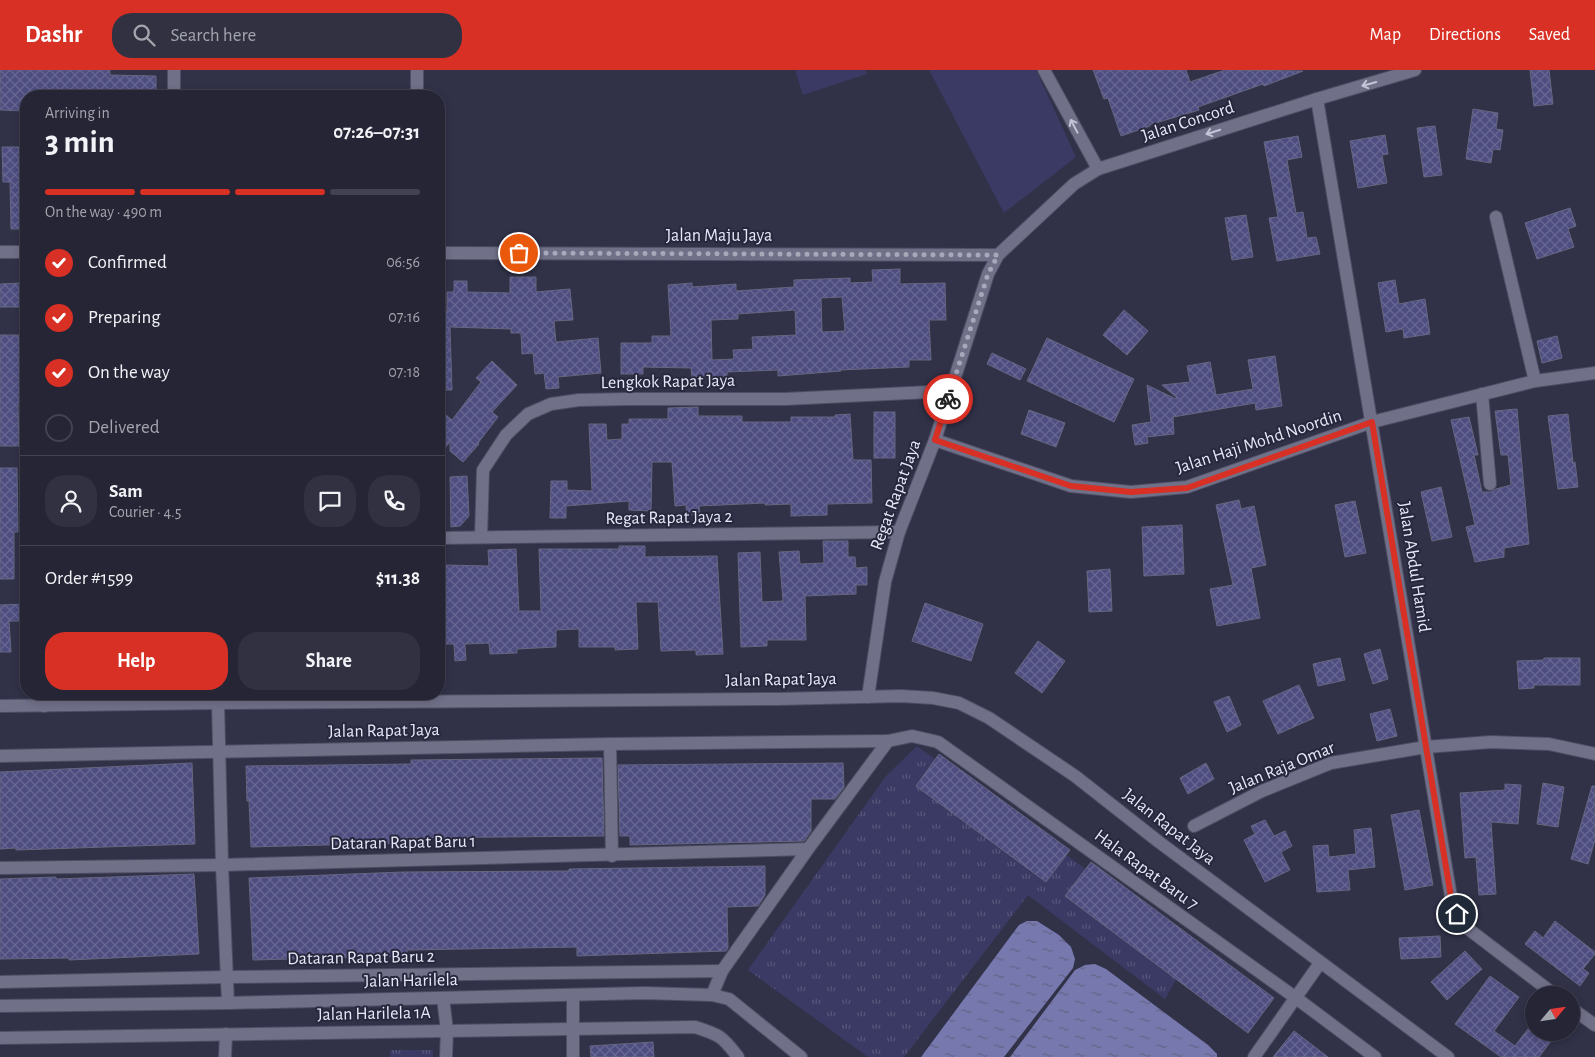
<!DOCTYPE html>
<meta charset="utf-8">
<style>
:root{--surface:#252536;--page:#313142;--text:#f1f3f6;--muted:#a3a5ad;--line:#424251;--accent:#d93025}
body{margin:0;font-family:"Alegreya Sans",sans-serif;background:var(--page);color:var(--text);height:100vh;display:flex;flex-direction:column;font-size:19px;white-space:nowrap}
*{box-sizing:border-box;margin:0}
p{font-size:16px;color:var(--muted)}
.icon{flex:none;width:28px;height:28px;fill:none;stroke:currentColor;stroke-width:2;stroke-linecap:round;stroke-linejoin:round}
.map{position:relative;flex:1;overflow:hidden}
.panel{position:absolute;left:20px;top:20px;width:425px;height:610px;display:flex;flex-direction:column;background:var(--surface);border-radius:20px;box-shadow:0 2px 8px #0003,0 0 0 1px var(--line)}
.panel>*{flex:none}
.needle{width:32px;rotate:61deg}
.buttons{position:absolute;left:1525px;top:916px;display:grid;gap:10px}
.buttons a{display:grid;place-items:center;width:55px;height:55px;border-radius:50%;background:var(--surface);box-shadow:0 2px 8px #0003,0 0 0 1px var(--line);font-size:25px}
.pin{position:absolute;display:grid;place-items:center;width:42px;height:42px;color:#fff;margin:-21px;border:2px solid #fff;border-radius:50%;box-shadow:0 1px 5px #0007}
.courier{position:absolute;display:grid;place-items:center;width:50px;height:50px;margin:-25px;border:4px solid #d93025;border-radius:50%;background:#fff;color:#222;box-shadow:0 1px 6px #0007}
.overview em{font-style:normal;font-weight:700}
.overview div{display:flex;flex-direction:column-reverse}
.overview{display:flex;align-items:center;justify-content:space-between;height:85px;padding:0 25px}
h1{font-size:32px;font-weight:700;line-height:38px}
.bar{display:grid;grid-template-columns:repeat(4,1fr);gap:8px 5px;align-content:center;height:60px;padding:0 25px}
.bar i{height:6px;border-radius:4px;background:var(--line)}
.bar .active{background:var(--accent)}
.bar p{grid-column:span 4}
.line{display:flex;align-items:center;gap:12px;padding:0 25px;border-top:1px solid var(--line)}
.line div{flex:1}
.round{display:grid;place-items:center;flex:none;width:52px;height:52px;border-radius:20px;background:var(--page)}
ol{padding:0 25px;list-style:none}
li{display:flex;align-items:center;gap:15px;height:55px}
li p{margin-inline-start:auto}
li .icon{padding:5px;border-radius:50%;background:var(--accent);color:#fff;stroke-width:4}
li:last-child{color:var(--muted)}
li i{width:28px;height:28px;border:2px solid var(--line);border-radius:50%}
.button{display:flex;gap:10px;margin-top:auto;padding:10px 25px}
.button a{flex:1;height:58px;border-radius:20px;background:var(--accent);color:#fff;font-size:20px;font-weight:700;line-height:58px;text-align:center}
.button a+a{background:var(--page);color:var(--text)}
header{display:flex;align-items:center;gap:30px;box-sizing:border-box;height:70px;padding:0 25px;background:var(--accent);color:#fff}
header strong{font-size:24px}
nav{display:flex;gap:28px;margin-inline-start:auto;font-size:18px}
.search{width:350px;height:45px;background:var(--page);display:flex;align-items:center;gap:12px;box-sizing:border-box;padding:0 18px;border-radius:20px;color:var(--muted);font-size:19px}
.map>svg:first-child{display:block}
.grass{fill:url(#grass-tufts)}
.park{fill:#3b3a64}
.water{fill:url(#water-ripples)}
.building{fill:url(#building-cross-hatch);stroke:#656680;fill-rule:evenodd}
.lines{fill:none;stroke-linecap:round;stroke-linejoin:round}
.minor-casing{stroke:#4e4e64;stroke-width:14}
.minor{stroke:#707189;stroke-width:12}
.oneway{stroke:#c3c4d6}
.done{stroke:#a7a8ba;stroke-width:5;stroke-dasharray:0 9}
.route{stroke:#d93025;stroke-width:6}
.labels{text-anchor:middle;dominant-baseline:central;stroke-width:4;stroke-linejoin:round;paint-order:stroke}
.street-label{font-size:18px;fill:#e7e8f7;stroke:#27273d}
</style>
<header>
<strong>Dashr</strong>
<div class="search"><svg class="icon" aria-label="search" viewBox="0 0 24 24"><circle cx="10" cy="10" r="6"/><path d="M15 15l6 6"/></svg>Search here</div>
<nav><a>Map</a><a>Directions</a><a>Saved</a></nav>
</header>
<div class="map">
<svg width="1595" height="987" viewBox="0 0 1595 987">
<defs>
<pattern id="grass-tufts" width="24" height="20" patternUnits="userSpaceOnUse" patternTransform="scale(1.25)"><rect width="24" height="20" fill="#3b3a64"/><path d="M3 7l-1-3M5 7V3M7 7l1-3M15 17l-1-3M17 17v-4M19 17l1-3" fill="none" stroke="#57567b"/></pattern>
<pattern id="water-ripples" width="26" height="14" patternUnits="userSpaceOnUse" patternTransform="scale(1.25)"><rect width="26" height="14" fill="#7778ae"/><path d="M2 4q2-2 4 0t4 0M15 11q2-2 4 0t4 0" fill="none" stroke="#636486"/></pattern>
<pattern id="building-cross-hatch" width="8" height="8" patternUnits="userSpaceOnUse" patternTransform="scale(1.25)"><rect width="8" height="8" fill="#4e4d80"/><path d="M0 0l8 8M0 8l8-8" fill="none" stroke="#686793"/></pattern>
</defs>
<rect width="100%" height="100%" fill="#313148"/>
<g class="grass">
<path d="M 917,676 L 1194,878 L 1165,929 L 1028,825 L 904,987 L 868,987 L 748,900 L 886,706 Z"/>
<rect x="390" y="980" width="43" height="7"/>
</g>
<g class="park">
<path d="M 795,0 L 865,0 L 867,4 L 803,25 Z"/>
<path d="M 929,0 L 1036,0 L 1076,87 L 1004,143 Z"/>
</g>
<g class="water">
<path d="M 1027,851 L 1037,851 L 1059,865 L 1071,877 L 1075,889 L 1073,898 L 1004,987 L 921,987 L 1019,855 Z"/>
<path d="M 1095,894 L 1106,899 L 1208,975 L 1217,984 L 1217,987 L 1010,987 L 1075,900 L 1085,895 Z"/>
</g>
<g class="building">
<path d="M 0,0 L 110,0 L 110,5 L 156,6 L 156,23 L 110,21 L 110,26 L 26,26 L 26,41 L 0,40 Z"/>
<path d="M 1093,0 L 1186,0 L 1190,12 L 1225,0 L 1303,1 L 1264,16 L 1263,14 L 1198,37 L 1199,40 L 1149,55 L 1150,56 L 1121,66 L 1108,28 L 1104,29 Z"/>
<path d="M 1530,0 L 1549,0 L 1553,34 L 1534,36 Z"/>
<path d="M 1473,39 L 1498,43 L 1496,59 L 1503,60 L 1500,80 L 1493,79 L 1491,93 L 1466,89 Z"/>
<path d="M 1435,56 L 1442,105 L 1424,107 L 1417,58 Z"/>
<path d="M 1385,65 L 1388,84 L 1382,85 L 1387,113 L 1358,118 L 1350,71 Z"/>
<path d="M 1298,66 L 1302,87 L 1287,90 L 1296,143 L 1303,142 L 1307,168 L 1316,167 L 1320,184 L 1277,191 L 1269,148 L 1278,147 L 1264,72 Z"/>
<path d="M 2,77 L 26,77 L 26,159 L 11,159 L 10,112 L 3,112 Z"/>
<path d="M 1570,138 L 1576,156 L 1568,159 L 1574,177 L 1537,189 L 1525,153 Z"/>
<path d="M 1246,145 L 1253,187 L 1232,190 L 1225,148 Z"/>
<path d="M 900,199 L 900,214 L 945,213 L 946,250 L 929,250 L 931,290 L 909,290 L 909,297 L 840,300 L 841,301 L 778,306 L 778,300 L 727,302 L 727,306 L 692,308 L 691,298 L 643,297 L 643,304 L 621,304 L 621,273 L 652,273 L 652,266 L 671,266 L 668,215 L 692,213 L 692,217 L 736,214 L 736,221 L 794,217 L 794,210 L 850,208 L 850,213 L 873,212 L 872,200 ZM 842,227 L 845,261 L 822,262 L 821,228 ZM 795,240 L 796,265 L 752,267 L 753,279 L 733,280 L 734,289 L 712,290 L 711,250 L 738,249 L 738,244 Z"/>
<path d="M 510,207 L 536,207 L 536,222 L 570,219 L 573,250 L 554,251 L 556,272 L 598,268 L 601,303 L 558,307 L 559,318 L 546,319 L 544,303 L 535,304 L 533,283 L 522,284 L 521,263 L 511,263 L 511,259 L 450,257 L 452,320 L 439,320 L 439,241 L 447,241 L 447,222 L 454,222 L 454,211 L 467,211 L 467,222 L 510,223 Z"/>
<path d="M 1395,210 L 1399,234 L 1425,229 L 1430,264 L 1404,268 L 1403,259 L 1386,262 L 1378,213 Z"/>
<path d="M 20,213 L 21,237 L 0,237 L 0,214 Z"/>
<path d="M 1124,240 L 1148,261 L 1127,285 L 1103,265 Z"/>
<path d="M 0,265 L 19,265 L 19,272 L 25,271 L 26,296 L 20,296 L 20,335 L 18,335 L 19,376 L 0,376 Z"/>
<path d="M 1557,266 L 1562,288 L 1542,293 L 1537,271 Z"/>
<path d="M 1047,268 L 1134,309 L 1114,352 L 1027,311 Z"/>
<path d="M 992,283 L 1026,299 L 1020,310 L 987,294 Z"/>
<path d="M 1275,286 L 1282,336 L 1256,340 L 1255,333 L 1173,347 L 1174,364 L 1147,367 L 1148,373 L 1135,375 L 1132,355 L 1151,352 L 1147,315 L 1176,329 L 1177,328 L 1162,315 L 1190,312 L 1187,296 L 1210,292 L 1216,325 L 1253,319 L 1248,290 Z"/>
<path d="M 492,291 L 517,315 L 492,342 L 498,347 L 478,373 L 479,374 L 463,392 L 450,381 L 450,372 L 439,385 L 439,352 L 446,345 L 452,350 L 481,312 L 476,308 Z"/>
<path d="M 698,337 L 698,346 L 742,346 L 742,352 L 791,352 L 791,347 L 835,347 L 835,345 L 850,344 L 853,390 L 871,390 L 872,433 L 827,434 L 827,445 L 791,446 L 791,434 L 765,435 L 765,433 L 699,436 L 700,444 L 687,445 L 686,435 L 675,436 L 672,392 L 652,392 L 651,441 L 629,440 L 629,431 L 566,436 L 566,448 L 550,448 L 551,411 L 567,411 L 567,420 L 592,421 L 589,354 L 606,354 L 607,370 L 622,369 L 622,354 L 629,354 L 629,349 L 668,349 L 668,338 Z"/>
<path d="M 1517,339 L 1529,474 L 1504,478 L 1504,487 L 1475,492 L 1466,457 L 1475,455 L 1451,350 L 1469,347 L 1478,385 L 1474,385 L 1482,422 L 1491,422 L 1496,419 L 1511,415 L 1508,385 L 1501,385 L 1495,341 Z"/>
<path d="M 1029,340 L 1065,353 L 1056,377 L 1021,364 Z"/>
<rect x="874" y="342" width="21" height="46"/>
<path d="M 1568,344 L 1573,393 L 1575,392 L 1578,417 L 1558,419 L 1548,346 Z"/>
<path d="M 0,398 L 17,398 L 18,462 L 14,462 L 14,509 L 0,509 Z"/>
<path d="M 467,406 L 469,446 L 460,456 L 451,457 L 450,407 Z"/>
<path d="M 1441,417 L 1452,467 L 1432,471 L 1421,422 Z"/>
<path d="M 1239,430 L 1241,439 L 1254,436 L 1266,495 L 1251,498 L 1260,548 L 1217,556 L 1210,519 L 1233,515 L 1216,435 Z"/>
<path d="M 1355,431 L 1366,483 L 1345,487 L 1335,435 Z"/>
<path d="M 1182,455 L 1184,504 L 1144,506 L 1142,457 Z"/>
<path d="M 823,471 L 848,471 L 848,487 L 855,487 L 856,498 L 867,497 L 867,515 L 856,515 L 856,524 L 805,526 L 806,570 L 767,570 L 767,576 L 741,577 L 738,483 L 760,482 L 762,532 L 783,531 L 779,482 L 799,481 L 800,494 L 824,493 Z"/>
<path d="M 619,476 L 645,476 L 645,487 L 717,486 L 723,584 L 696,585 L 696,580 L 661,581 L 658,532 L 636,532 L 638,579 L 615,580 L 615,577 L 579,577 L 579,559 L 556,560 L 556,577 L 517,579 L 517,583 L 490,584 L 489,573 L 465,574 L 466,590 L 455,591 L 454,574 L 439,574 L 439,513 L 445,513 L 445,495 L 489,496 L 488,480 L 516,479 L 519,541 L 541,541 L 539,479 L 619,479 Z"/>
<path d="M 1110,499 L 1112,541 L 1089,542 L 1087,501 Z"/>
<path d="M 925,533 L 983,554 L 971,591 L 912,571 Z"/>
<path d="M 25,534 L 26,551 L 9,551 L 11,582 L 0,582 L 0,535 Z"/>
<path d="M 1038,571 L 1065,591 L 1042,623 L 1015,603 Z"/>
<path d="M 1380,579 L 1388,609 L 1373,614 L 1364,584 Z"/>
<path d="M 1340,588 L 1345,610 L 1318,616 L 1313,594 Z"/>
<path d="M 1544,588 L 1580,588 L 1580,615 L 1534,615 L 1534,618 L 1519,619 L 1517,591 L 1544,590 Z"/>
<path d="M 1299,615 L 1314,648 L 1278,664 L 1263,631 Z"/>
<path d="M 1229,626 L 1241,655 L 1227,662 L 1214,632 Z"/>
<path d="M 1390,639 L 1397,666 L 1377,671 L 1370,644 Z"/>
<path d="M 939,684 L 1070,780 L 1046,812 L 916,716 Z"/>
<path d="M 602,688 L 604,766 L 401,768 L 401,773 L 251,777 L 249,731 L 247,731 L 246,696 L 411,694 L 411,690 Z"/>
<path d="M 192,693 L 195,774 L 16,780 L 16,778 L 0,779 L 0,702 Z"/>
<path d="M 843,693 L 844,717 L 835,729 L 811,729 L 811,761 L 804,771 L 630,775 L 630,766 L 620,766 L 618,695 Z"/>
<path d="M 1206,693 L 1214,709 L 1188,724 L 1180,708 Z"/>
<path d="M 1543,713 L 1564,717 L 1558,757 L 1537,754 Z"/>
<path d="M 1505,714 L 1521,715 L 1518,754 L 1491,752 L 1496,824 L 1479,825 L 1476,787 L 1465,788 L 1460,723 L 1505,720 Z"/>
<path d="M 1592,716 L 1595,716 L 1595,770 L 1588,794 L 1571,789 Z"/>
<path d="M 1419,740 L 1433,815 L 1405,820 L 1391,745 Z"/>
<path d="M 1265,750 L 1274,766 L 1285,761 L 1292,776 L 1281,782 L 1290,800 L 1265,812 L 1244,770 L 1255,764 L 1251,756 Z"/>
<path d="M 1371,758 L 1375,797 L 1348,800 L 1350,820 L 1317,822 L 1313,776 L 1328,775 L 1329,787 L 1356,784 L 1354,760 Z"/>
<path d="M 1091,792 L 1274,928 L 1248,963 L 1065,826 Z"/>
<path d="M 765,796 L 765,825 L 758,836 L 727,837 L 728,878 L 726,881 L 577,886 L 577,877 L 407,880 L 407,886 L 253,890 L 249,808 L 403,802 L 569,801 L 569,799 Z"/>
<path d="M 194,804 L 199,884 L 69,890 L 69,888 L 0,889 L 0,809 L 56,807 L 56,809 Z"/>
<path d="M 1555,851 L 1595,882 L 1595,884 L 1583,899 L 1589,903 L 1580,916 L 1525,874 L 1535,861 L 1543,868 Z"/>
<path d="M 1440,866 L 1441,887 L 1401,889 L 1399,868 Z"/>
<path d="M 1465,881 L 1482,899 L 1447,930 L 1431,912 Z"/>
<path d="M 1490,906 L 1519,927 L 1494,961 L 1515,976 L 1534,951 L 1534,962 L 1558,962 L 1539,987 L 1501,987 L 1455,954 Z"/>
<path d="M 1294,961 L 1328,987 L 1273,987 Z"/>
<path d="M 653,972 L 654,987 L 591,987 L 590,976 Z"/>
</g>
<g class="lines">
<g class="minor-casing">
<g id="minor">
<path d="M 174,0 L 174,26"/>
<path d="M 1044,0 L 1098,99"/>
<path d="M 417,26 L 417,0"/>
<path d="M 1317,29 L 1451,827 L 1457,845 L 1467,858 L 1555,925"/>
<path d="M 1496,147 L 1535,311"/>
<path d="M 0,182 L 26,182"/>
<path d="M 439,183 L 998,185"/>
<path d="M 1482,324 L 1490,414"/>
<path d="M 935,370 L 1071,416 L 1131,422 L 1187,417 L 1372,352 L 1535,311 L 1595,303"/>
<path d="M 481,467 L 483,400 L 506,365 L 528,344 L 551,334 L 579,330 L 629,329 L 785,329 L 950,321"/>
<path d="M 439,468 L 899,462"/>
<path d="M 43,624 L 44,636"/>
<path d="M 868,627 L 885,512 L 899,462 L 935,370 L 988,204 L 998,185 L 1074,114 L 1098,99 L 1317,29 L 1415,0"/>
<path d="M 218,633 L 222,795 L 228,933"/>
<path d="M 0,636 L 218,633 L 778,629 L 901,626 L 933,628 L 959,633 L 989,648 L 1075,706 L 1159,772 L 1448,987"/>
<path d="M 610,674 L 612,786"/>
<path d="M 0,686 L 610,674 L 888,671 L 912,666 L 938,672 L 1296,928 L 1375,987"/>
<path d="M 1194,756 L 1262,721 L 1331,693 L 1396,682 L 1426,677 L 1491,672 L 1549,674 L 1595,684"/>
<path d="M 0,798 L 222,795 L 808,779"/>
<path d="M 0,912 L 226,907 L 722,901"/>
<path d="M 573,925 L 573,987"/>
<path d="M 712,925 L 722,901 L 808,779 L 888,671"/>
<path d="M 443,928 L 447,960 L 446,987"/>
<path d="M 0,936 L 228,933 L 644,923 L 712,925 L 729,929 L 801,987"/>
<path d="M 1571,938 L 1595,955"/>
<path d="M 0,968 L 695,957 C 720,965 722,966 738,987"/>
<path d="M 225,987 L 226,964"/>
<path d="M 1254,987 L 1320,893"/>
</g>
</g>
<use href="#minor" class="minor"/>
</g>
<defs><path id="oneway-shaft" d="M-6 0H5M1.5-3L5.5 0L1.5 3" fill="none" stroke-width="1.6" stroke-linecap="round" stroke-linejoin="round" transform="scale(1.25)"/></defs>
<g class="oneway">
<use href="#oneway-shaft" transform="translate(1369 14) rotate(164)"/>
<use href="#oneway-shaft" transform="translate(1074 56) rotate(-118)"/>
<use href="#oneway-shaft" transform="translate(1213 62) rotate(162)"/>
</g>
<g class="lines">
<path class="done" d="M 519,183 L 998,185 L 988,204 L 948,329"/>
<path class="route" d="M 948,329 L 935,370 L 1071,416 L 1131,422 L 1187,418 L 1372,352 L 1451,827 L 1457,844"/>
</g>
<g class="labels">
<g class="street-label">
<text transform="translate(1188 52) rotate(-18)">Jalan Concord</text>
<text x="719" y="166">Jalan Maju Jaya</text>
<text transform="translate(668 312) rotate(-1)">Lengkok Rapat Jaya</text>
<text transform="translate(1259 372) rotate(-18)">Jalan Haji Mohd Noordin</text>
<text transform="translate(896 425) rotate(-70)">Regat Rapat Jaya</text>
<text transform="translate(669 448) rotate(-1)">Regat Rapat Jaya 2</text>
<text transform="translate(1414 497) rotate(81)">Jalan Abdul Hamid</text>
<text transform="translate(781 610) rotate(-1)">Jalan Rapat Jaya</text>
<text transform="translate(384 661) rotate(-1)">Jalan Rapat Jaya</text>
<text transform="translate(1282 698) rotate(-22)">Jalan Raja Omar</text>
<text transform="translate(1169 757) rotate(38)">Jalan Rapat Jaya</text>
<text transform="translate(403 773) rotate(-1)">Dataran Rapat Baru 1</text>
<text transform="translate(1146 800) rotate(36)">Hala Rapat Baru 7</text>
<text transform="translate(361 888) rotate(-1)">Dataran Rapat Baru 2</text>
<text transform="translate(411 911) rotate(-1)">Jalan Harilela</text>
<text transform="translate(374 944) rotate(-1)">Jalan Harilela 1A</text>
</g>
</g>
</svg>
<div class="buttons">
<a><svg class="needle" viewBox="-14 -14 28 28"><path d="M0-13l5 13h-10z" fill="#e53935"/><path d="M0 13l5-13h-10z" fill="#a3a5ad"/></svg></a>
</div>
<div class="pin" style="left:519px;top:183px;background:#ea580c"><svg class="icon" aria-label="bag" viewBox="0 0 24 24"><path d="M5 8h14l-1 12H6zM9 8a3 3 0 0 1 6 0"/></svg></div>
<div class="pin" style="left:1457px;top:844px;background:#1f2937"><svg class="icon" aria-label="home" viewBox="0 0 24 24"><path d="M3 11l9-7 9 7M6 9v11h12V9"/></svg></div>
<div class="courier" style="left:948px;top:329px"><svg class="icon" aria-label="bike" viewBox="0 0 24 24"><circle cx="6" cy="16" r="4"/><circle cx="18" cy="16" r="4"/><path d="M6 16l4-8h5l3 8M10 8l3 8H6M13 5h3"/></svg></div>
<section class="panel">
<div class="overview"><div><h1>3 min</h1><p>Arriving in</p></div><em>07:26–07:31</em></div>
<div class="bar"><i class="active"></i><i class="active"></i><i class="active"></i><i></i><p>On the way · 490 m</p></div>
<ol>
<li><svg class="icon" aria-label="check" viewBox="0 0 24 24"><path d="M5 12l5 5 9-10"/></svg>Confirmed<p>06:56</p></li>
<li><svg class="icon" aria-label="check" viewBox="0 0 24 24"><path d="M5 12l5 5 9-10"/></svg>Preparing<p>07:16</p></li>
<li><svg class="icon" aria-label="check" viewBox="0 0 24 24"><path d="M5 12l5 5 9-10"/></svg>On the way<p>07:18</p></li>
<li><i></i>Delivered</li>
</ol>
<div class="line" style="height:90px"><a class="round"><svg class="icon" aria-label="person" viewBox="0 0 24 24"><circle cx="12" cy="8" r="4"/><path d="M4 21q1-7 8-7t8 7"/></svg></a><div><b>Sam</b><p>Courier · 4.5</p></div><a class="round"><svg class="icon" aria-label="chat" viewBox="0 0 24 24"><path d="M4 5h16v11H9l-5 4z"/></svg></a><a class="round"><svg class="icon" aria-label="phone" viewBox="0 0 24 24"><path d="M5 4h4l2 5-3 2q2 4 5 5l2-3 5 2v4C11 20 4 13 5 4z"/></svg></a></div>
<div class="line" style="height:65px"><div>Order #1599</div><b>$11.38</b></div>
<div class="button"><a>Help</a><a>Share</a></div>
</section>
</div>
